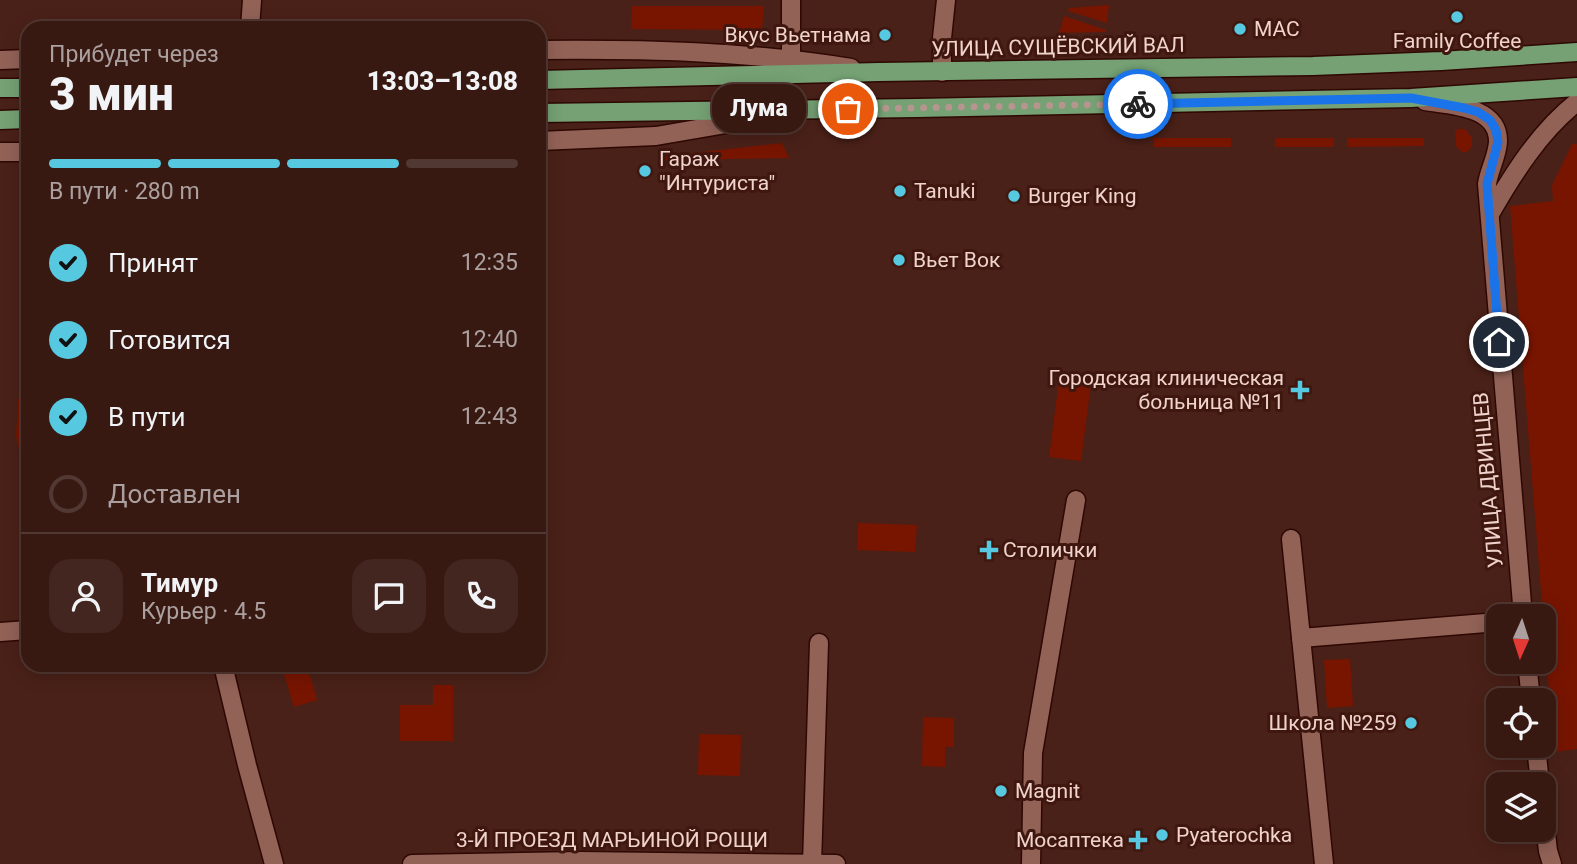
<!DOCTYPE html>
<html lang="ru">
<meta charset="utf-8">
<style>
:root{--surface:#381912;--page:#432620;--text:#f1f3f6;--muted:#aba09f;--line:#523832;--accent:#56c9e1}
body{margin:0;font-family:Roboto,sans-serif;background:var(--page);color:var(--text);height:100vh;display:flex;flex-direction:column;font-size:26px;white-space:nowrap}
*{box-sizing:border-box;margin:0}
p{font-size:23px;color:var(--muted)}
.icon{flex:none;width:38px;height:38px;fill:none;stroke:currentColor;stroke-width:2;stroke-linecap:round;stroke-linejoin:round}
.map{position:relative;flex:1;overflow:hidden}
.sheet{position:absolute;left:21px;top:21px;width:525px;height:651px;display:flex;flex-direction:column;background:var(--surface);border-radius:21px;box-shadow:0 4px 18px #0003,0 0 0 2px var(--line)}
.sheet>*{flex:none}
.needle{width:46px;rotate:183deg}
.fabs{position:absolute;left:1486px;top:604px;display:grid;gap:14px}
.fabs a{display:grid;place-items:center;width:70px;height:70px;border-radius:14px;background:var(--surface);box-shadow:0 4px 18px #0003,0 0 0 2px var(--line);font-size:35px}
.pin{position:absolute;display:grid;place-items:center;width:60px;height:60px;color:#fff;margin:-30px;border:4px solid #fff;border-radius:50%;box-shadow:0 2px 7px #0007}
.courier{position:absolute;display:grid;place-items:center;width:70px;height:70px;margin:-35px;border:5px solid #1a73e8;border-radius:50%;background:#fff;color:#222;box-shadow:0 2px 9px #0007}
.bubble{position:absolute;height:49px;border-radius:21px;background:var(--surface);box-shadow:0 4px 18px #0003,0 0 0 2px var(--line);font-size:23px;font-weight:800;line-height:49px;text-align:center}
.overview em{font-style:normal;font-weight:800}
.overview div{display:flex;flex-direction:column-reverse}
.overview{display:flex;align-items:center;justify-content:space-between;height:119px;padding:0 28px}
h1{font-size:46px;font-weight:800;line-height:52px}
.bar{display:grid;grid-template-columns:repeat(4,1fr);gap:10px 7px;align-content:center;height:84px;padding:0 28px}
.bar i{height:9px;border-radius:5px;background:var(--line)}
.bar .on{background:var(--accent)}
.bar p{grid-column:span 4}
.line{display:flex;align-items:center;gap:18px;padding:0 28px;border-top:2px solid var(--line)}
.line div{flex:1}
.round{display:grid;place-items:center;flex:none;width:74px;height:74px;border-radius:21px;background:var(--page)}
ol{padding:0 28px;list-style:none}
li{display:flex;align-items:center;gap:21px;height:77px}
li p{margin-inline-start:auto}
li .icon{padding:7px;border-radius:50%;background:var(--accent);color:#111;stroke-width:4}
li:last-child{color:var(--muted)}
li i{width:38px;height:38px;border:4px solid var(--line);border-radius:50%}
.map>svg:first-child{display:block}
.green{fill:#781500}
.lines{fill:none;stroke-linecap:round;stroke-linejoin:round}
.street-casing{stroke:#2e0803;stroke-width:21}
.secondary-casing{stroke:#2e0803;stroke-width:21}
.primary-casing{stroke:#2e0803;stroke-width:21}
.street{stroke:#926257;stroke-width:18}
.secondary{stroke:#926257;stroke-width:18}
.primary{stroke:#75a174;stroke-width:18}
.done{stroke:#b5958d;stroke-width:7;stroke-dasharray:0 12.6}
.route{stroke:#1a73e8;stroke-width:9}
.poi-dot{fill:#56c9e1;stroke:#3f170f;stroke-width:2.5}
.labels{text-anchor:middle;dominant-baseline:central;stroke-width:6;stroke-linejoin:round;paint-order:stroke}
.poi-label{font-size:21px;fill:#efd3cc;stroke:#3f170f;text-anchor:start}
.street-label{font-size:21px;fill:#efd3cc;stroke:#3f170f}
</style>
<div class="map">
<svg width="1577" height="864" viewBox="0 0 1577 864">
<rect width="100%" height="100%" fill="#4a2118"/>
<g class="green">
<path d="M 1109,5 L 1107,23 L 1068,11 L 1069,8 Z"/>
<path d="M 632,6 L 764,6 L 762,30 L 631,29 Z"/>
<path d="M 1064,16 L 1106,30 L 1106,32 L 1059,33 Z"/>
<path d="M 1458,129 L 1465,129 L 1472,138 L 1472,146 L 1467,152 L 1462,152 L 1456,146 L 1455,132 Z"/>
<rect x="1154" y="138" width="77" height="9"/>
<rect x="1275" y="138" width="59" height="9"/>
<path d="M 1347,138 L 1424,138 L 1424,146 L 1347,147 Z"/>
<path d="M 782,143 L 789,158 L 657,160 L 658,157 Z"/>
<path d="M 1572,144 L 1577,144 L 1577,749 L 1554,752 L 1510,206 L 1553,201 L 1552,185 Z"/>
<path d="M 1060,372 L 1092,376 L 1081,461 L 1049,457 Z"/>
<path d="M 28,397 L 28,477 L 26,478 L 16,436 L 18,399 Z"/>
<path d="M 858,523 L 917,525 L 915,552 L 857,550 Z"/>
<path d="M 1350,659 L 1353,706 L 1327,708 L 1324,660 Z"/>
<path d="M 281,665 L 307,665 L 317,700 L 294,707 Z"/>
<path d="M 433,685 L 453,685 L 453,741 L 400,741 L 400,705 L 433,705 Z"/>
<path d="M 923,717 L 954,718 L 954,747 L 945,747 L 945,767 L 922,766 Z"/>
<path d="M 699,734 L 741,735 L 740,776 L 698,775 Z"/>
</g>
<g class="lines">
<g class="street-casing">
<g id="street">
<path d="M 791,58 L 791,0"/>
<path d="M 942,72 L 942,38 L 946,0"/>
<path d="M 1291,539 L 1324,864"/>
<path d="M 0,632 L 28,630"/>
<path d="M 1301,638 L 1498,622"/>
<path d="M 223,665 L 247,765 L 274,864"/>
<path d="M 812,864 L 819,643"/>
<path d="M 1031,864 L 1033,753 L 1076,500"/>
</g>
</g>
<g class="secondary-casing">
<g id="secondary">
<path d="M 250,28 L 252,0"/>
<path d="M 539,50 C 645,49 746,51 851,68"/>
<path d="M 0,60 L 28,59"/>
<path d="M 1425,101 C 1450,105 1499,106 1498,142 C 1497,157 1489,170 1487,184 L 1523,616"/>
<path d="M 539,141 L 656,136 L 778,115"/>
<path d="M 0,152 L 28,152"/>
<path d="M 1490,214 C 1513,174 1540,131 1577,102"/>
<path d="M 1527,662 L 1531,700"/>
<path d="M 1536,746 L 1540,784"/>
<path d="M 1544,816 L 1548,851 L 1552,864"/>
<path d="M 412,864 L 579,861 L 836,864"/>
</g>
</g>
<g class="primary-casing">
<g id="primary">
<path d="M 539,80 L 879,72 L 1313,66 L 1441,61 L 1577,52"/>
<path d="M 0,88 L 28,88"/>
<path d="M 539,113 L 917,108 L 1411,98 L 1577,87"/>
<path d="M 0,120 L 28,119"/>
</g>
</g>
<use href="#street" class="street"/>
<use href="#secondary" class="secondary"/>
<use href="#primary" class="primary"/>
</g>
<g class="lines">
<path class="done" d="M 848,109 L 1138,104"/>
<path class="route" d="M 1138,104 L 1411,98 L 1464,108 L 1478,112 L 1490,120 L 1496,130 L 1498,142 L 1487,184 L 1499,342"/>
</g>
<g class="poi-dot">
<circle cx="1457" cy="17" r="7"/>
<circle cx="1240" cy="29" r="7"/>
<circle cx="885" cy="35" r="7"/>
<circle cx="645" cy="171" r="7"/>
<circle cx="900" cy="191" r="7"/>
<circle cx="1014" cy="196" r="7"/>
<circle cx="899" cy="260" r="7"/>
<path d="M1296.5 379.5h7v7h7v7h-7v7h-7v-7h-7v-7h7z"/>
<path d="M985.5 539.5h7v7h7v7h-7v7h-7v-7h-7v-7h7z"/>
<circle cx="1411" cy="723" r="7"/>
<circle cx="1001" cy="791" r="7"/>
<circle cx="1162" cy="835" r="7"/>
<path d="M1134.5 829.5h7v7h7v7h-7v7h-7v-7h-7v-7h7z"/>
</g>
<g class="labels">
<g class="poi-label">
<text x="1254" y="29">MAC</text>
<text x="871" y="35" text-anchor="end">Вкус Вьетнама</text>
<text x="1457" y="41" text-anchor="middle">Family Coffee</text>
<text x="659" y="159">Гараж<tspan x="659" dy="24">"Интуриста"</tspan></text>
<text x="914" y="191">Tanuki</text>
<text x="1028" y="196">Burger King</text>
<text x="913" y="260">Вьет Вок</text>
<text x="1284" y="378" text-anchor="end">Городская клиническая<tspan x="1284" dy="24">больница №11</tspan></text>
<text x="1003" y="550">Столички</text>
<text x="1397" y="723" text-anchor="end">Школа №259</text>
<text x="1015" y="791">Magnit</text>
<text x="1176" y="835">Pyaterochka</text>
<text x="1124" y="840" text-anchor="end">Мосаптека</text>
</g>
<g class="street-label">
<text transform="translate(1058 47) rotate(-1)">УЛИЦА СУЩЁВСКИЙ ВАЛ</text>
<text transform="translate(1488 480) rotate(-95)">УЛИЦА ДВИНЦЕВ</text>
<text x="612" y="840">3-Й ПРОЕЗД МАРЬИНОЙ РОЩИ</text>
</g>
</g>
</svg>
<div class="fabs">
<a><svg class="needle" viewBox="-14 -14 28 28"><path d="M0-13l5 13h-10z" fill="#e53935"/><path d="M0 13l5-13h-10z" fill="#aba09f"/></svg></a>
<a><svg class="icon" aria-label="locate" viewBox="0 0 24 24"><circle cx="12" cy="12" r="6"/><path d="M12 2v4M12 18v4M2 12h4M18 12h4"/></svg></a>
<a><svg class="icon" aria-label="layers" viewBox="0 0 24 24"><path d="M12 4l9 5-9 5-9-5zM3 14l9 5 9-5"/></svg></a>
</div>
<div class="pin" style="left:848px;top:109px;background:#ea580c"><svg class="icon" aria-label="bag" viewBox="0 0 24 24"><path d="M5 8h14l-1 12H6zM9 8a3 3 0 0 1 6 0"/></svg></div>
<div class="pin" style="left:1499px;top:342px;background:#1f2937"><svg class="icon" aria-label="home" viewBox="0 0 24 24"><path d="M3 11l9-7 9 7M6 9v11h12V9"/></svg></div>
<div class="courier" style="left:1138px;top:104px"><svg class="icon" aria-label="bike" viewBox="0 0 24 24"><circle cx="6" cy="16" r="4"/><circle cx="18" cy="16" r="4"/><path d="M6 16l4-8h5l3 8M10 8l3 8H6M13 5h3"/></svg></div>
<div class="bubble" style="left:712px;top:84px;width:94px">Лума</div>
<section class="sheet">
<div class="overview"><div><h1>3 мин</h1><p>Прибудет через</p></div><em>13:03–13:08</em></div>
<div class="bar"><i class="on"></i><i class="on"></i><i class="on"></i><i></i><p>В пути · 280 m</p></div>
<ol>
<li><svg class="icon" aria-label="check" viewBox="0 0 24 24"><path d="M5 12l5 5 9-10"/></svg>Принят<p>12:35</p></li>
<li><svg class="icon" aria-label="check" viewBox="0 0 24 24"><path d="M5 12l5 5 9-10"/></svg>Готовится<p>12:40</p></li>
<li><svg class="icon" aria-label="check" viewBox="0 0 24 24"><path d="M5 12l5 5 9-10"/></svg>В пути<p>12:43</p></li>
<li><i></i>Доставлен</li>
</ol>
<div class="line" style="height:126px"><a class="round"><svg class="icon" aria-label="person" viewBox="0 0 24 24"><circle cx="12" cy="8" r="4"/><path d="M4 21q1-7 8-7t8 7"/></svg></a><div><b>Тимур</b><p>Курьер · 4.5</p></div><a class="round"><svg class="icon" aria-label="chat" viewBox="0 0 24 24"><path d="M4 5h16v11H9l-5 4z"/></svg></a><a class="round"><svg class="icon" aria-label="phone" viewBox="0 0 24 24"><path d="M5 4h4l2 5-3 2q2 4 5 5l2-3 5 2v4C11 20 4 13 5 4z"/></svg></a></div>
</section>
</div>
